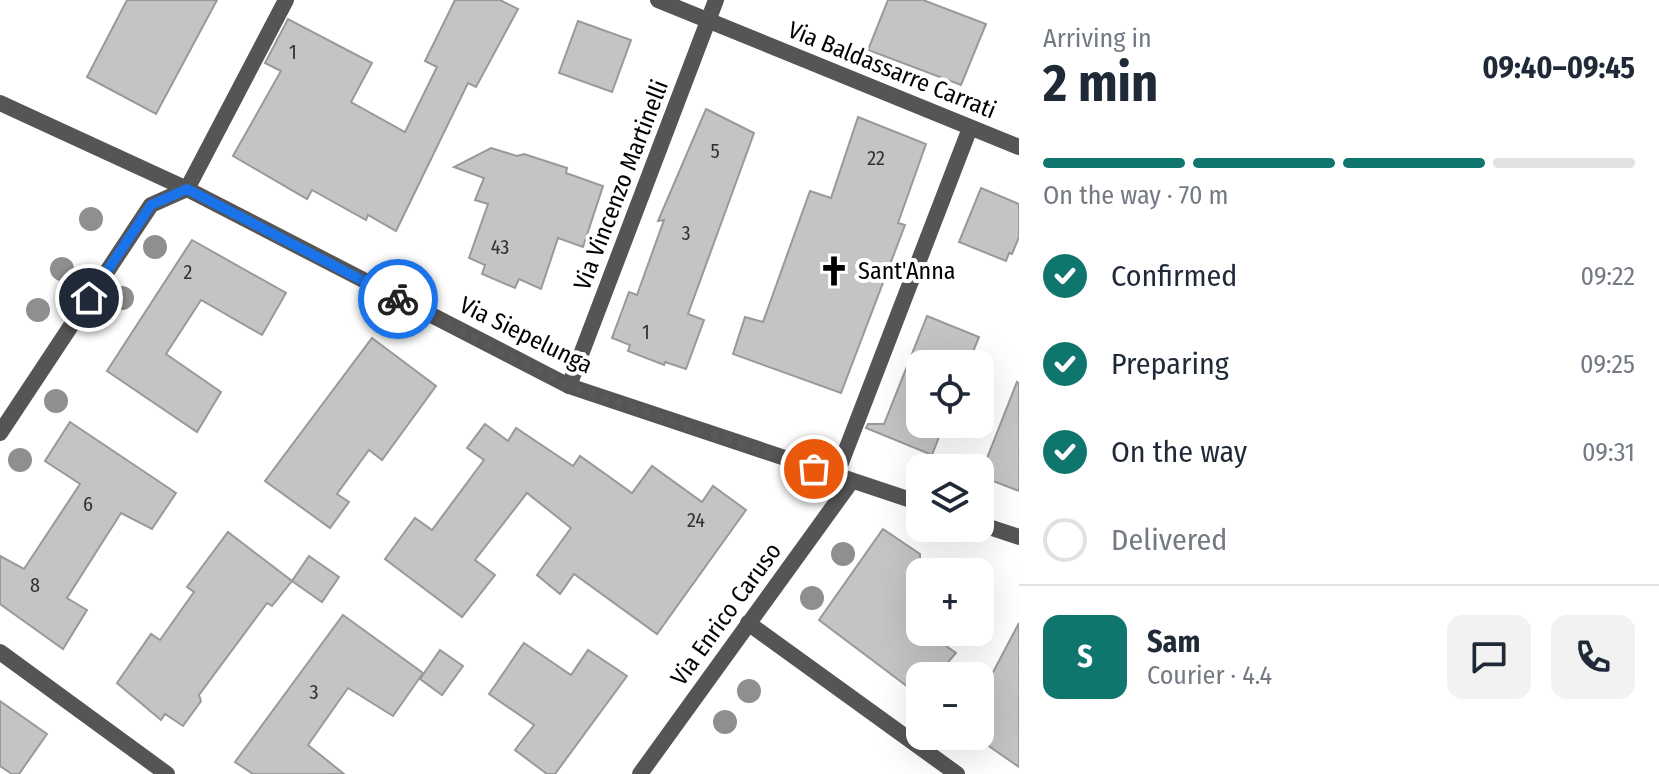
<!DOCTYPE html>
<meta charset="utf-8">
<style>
:root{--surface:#fff;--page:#f2f2f3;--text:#1f2937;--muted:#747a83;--line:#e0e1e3;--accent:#0f766e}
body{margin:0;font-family:"Fira Sans Condensed",sans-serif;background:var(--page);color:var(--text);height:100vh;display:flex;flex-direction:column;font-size:30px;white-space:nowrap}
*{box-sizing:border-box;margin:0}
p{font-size:26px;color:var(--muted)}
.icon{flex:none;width:44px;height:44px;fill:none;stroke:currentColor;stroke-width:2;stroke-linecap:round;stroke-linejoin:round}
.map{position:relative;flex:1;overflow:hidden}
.drawer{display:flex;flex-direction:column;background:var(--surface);width:640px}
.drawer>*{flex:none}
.buttons{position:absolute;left:906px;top:350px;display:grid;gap:16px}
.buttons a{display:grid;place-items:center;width:88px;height:88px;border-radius:16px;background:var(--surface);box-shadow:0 8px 32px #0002;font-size:40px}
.pin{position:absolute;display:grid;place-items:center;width:68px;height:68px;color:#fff;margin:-34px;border:4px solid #fff;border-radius:50%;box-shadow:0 2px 8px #0007}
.courier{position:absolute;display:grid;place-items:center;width:80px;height:80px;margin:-40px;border:6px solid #1a73e8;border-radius:50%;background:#fff;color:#222;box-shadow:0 2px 10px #0007}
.summary em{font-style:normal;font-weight:700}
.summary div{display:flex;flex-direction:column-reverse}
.summary{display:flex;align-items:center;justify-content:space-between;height:136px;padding:0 24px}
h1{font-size:52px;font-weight:700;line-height:60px}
.bar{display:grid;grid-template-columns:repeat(4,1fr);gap:12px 8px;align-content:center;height:96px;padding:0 24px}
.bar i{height:10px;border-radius:6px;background:var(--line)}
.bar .current{background:var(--accent)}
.bar p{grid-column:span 4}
.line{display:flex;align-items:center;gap:20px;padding:0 24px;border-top:2px solid var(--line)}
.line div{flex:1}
.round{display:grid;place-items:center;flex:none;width:84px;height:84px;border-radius:16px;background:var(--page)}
ol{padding:0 24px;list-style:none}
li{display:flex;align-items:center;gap:24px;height:88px}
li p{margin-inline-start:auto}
li .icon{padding:8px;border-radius:50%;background:var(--accent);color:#fff;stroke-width:4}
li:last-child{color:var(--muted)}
li i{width:44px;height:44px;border:4px solid var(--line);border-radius:50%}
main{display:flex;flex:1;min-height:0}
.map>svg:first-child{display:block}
.building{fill:#c4c4c4;stroke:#999;stroke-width:2}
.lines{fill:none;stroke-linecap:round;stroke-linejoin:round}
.street{stroke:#555;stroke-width:16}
.tree{fill:#8f8f8f}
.done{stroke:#595959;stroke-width:8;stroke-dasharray:0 14.4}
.route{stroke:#1a73e8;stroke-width:10}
.labels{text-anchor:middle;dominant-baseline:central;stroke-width:8;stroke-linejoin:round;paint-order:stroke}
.number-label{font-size:20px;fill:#313131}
.street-label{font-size:24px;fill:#000;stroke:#fff}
.poi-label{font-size:24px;fill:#000;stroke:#fff;text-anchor:start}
</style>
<main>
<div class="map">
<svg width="1019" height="774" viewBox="0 0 1019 774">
<rect width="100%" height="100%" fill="#fff"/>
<g class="building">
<path d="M 127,0 L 217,0 L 156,114 L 87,77 Z"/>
<path d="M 455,0 L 500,0 L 518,9 L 476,87 L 468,83 L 396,231 L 368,215 L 366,220 L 312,190 L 307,199 L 233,156 L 281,71 L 265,63 L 288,19 L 372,63 L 351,102 L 405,132 L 437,67 L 425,61 Z"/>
<path d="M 888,0 L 923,0 L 986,24 L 961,85 L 868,50 Z"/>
<path d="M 578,21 L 631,40 L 612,92 L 559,73 Z"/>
<path d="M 706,109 L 754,133 L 688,314 L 704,320 L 686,369 L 665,362 L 664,365 L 628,351 L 630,345 L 612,338 L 629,292 L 637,295 L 664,220 L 658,221 Z"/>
<path d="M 858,117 L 926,144 L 898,223 L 905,225 L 841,393 L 733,354 L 745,317 L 763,322 L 810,191 L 831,198 Z"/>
<path d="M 491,148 L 517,156 L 524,154 L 567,168 L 566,173 L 603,186 L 583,247 L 558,238 L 541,289 L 519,279 L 515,288 L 482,274 L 485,265 L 469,258 L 488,204 L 475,200 L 484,178 L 454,167 Z"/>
<path d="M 981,188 L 1019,204 L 1019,237 L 1012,254 L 1009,253 L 1006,261 L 959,242 Z"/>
<path d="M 192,240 L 286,293 L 262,335 L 201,300 L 166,354 L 221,392 L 197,432 L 107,371 Z"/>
<path d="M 927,316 L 979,337 L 968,364 L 920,364 L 920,424 L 944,424 L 932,455 L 866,428 L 868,424 L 884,424 Z"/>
<path d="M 372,338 L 436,386 L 382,460 L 369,450 L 337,494 L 349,502 L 330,528 L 265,481 Z"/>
<path d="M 1017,382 L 1019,383 L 1019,491 L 980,476 Z"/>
<path d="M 70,422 L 176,493 L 152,529 L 121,513 L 67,598 L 87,610 L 63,649 L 0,604 L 0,556 L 24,569 L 80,484 L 45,461 Z"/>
<path d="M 485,424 L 508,441 L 516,428 L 573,466 L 580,456 L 632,493 L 652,466 L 702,502 L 713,486 L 746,510 L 657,634 L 574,574 L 560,594 L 537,575 L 571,528 L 527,493 L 475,560 L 495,575 L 462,617 L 385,559 L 415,518 L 432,530 L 484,460 L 467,448 Z"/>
<path d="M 883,529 L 920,554 L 920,603 L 908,620 L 920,628 L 920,632 L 926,632 L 956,653 L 936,676 L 920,676 L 920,696 L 819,620 Z"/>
<path d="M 228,532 L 292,581 L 272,606 L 267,603 L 199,695 L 201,701 L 183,726 L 165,714 L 161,720 L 117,683 L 151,634 L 160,640 L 194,592 L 187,587 Z"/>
<path d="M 309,556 L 339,577 L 322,602 L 292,581 Z"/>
<path d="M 343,615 L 423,673 L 393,716 L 348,688 L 308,745 L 344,774 L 253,774 L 235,762 Z"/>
<path d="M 1019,623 L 1019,767 L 980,740 L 980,669 L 991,676 Z"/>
<path d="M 524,643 L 571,675 L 588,650 L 627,676 L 555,774 L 547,774 L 515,750 L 534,725 L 489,694 Z"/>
<path d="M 440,650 L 463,666 L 442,695 L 420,679 Z"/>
<path d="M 0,701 L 47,734 L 19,774 L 12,774 L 0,766 Z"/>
</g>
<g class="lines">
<g class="street">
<path d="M 658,0 L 1019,147"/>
<path d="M 0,103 L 187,189 L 569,386 L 920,503"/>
<path d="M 187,189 L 286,0"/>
<path d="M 569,386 L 716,0"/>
<path d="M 0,433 L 151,205 L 187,189"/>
<path d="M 836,476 L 970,128"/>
<path d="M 980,524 L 1019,537"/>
<path d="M 748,623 L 957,774"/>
<path d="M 0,652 L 167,774"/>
<path d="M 640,774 L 851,482"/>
</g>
</g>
<g class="tree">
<circle cx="91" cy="219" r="12"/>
<circle cx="155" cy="247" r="12"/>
<circle cx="62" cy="269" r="12"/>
<circle cx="122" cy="298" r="12"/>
<circle cx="38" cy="310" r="12"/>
<circle cx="56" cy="401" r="12"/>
<circle cx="20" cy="460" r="12"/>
<circle cx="843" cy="554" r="12"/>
<circle cx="812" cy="598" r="12"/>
<circle cx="749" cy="691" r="12"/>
<circle cx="725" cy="722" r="12"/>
</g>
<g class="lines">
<path class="done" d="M 398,299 L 569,386 L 814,469"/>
<path class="route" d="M 89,298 L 151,205 L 187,189 L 398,299"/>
</g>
<defs>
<g id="church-bare" transform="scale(2.4)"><path d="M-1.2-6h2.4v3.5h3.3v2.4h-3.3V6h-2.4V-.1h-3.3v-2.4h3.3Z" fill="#000" stroke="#fff" stroke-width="2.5" paint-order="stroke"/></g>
</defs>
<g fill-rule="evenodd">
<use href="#church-bare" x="834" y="271"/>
</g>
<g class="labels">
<g class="number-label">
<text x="293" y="52">1</text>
<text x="715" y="151">5</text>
<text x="876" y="158">22</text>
<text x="686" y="233">3</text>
<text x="500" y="247">43</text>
<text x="188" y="272">2</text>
<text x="646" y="332">1</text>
<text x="88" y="504">6</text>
<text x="696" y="520">24</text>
<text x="35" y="585">8</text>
<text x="314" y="692">3</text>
</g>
<g class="street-label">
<text transform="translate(892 70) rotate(22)">Via Baldassarre Carrati</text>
<text transform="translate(621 185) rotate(-69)">Via Vincenzo Martinelli</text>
<text transform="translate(526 335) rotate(26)">Via Siepelunga</text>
<text transform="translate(726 614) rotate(-54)">Via Enrico Caruso</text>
</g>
<g class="poi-label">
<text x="858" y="271">Sant'Anna</text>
</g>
</g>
</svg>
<div class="buttons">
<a><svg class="icon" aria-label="locate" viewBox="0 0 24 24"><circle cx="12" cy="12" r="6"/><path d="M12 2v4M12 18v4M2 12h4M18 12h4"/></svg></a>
<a><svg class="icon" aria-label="layers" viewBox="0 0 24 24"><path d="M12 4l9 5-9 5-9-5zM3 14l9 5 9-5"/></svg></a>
<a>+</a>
<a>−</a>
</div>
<div class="pin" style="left:814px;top:469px;background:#ea580c"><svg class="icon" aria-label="bag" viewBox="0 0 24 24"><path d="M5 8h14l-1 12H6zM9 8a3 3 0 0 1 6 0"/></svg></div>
<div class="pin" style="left:89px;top:298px;background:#1f2937"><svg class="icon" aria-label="home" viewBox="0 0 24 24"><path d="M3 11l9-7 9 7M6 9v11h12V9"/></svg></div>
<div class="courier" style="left:398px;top:299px"><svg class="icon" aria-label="bike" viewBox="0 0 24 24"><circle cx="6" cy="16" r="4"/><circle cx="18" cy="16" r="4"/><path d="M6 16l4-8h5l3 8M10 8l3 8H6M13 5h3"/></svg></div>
</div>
<section class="drawer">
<div class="summary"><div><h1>2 min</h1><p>Arriving in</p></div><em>09:40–09:45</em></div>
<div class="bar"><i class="current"></i><i class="current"></i><i class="current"></i><i></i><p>On the way · 70 m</p></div>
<ol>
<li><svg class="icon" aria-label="check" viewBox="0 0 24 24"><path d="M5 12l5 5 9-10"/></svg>Confirmed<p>09:22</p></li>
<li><svg class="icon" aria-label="check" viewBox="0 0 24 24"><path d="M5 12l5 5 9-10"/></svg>Preparing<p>09:25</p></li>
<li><svg class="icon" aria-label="check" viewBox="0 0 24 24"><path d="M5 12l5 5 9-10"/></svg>On the way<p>09:31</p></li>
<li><i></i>Delivered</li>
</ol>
<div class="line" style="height:144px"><b class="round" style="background:var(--accent);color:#fff">S</b><div><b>Sam</b><p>Courier · 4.4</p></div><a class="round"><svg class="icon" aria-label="chat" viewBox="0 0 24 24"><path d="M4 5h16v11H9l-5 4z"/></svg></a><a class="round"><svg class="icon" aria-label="phone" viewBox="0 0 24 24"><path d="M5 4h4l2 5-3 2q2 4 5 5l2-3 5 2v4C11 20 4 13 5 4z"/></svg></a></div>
</section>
</main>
